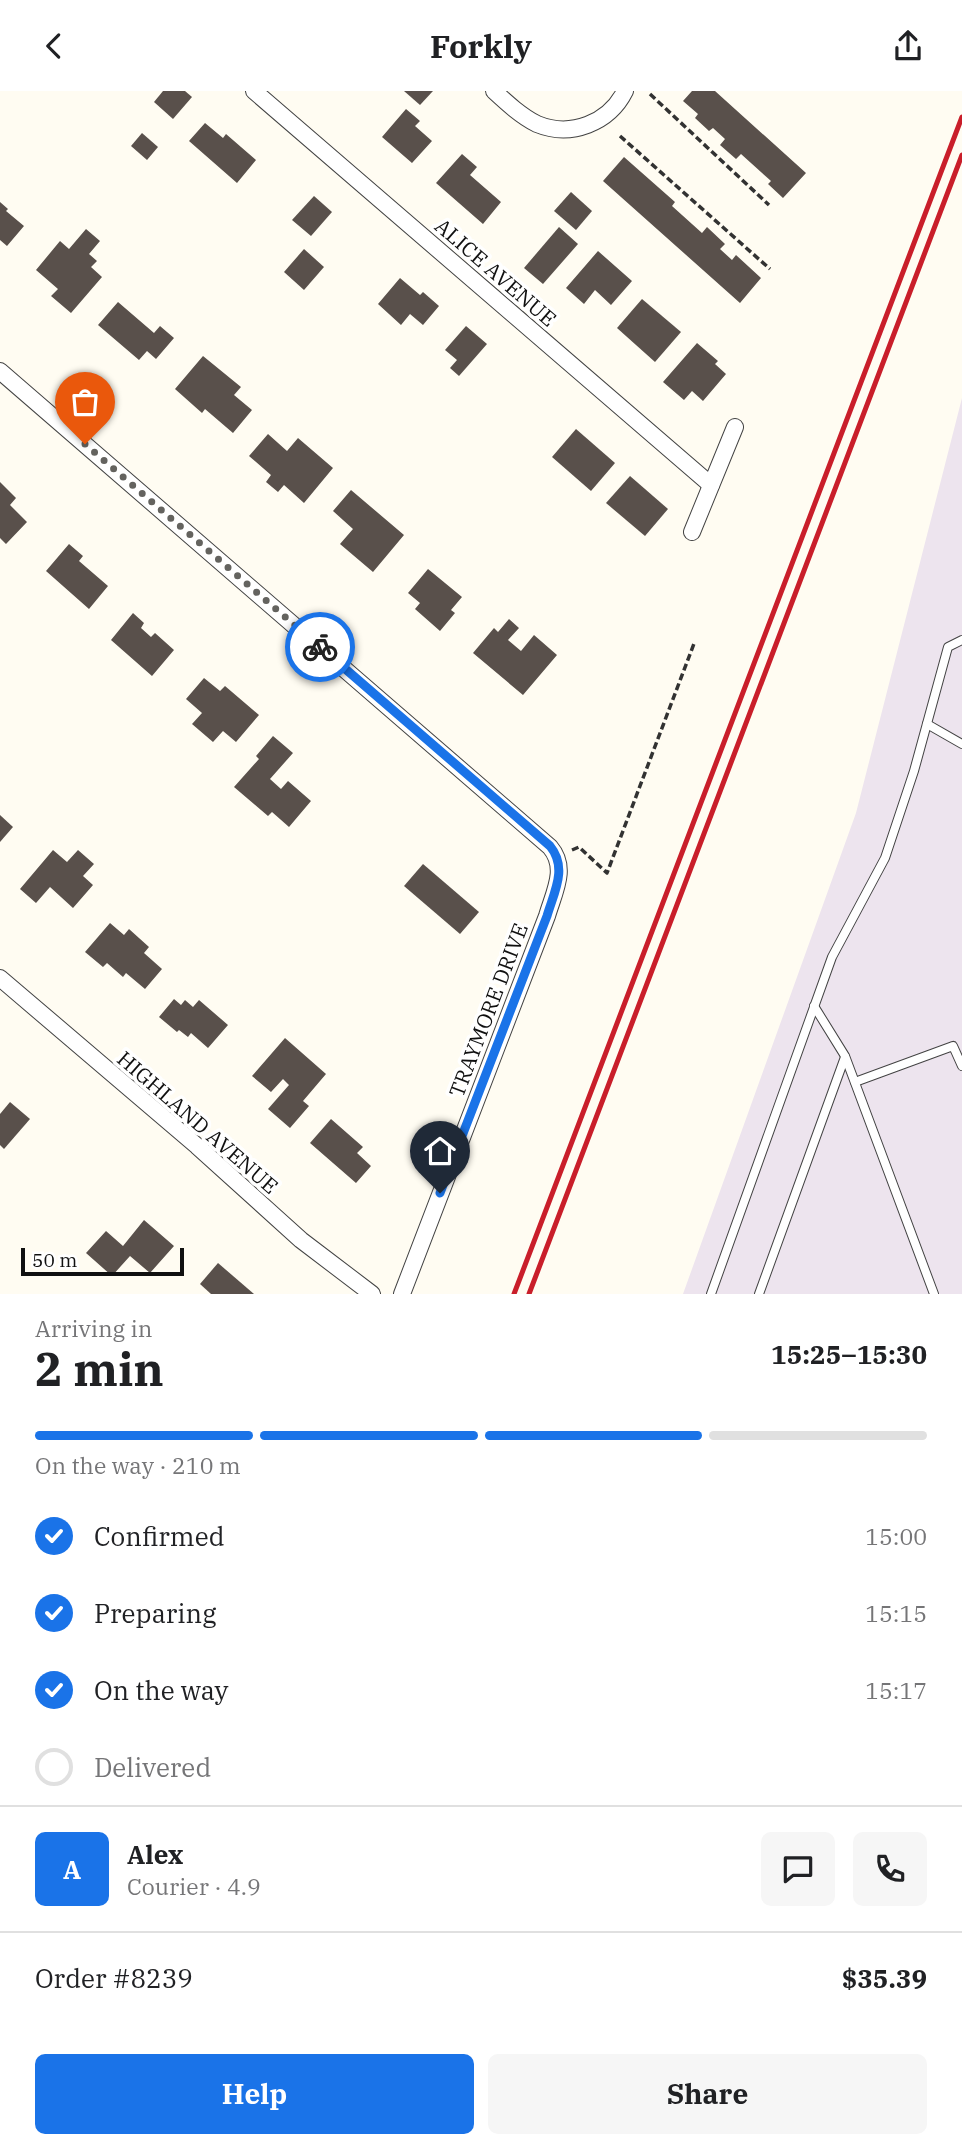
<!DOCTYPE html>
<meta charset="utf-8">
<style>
:root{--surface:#fff;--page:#f6f6f6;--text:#202124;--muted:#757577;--line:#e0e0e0;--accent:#1a73e8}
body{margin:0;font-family:"IBM Plex Serif",serif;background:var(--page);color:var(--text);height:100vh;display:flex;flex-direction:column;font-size:26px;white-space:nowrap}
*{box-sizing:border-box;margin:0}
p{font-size:23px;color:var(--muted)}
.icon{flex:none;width:38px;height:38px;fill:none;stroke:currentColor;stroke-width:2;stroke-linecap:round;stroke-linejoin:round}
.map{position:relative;height:1203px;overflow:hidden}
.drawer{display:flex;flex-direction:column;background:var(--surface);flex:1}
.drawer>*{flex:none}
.scale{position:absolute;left:21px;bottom:18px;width:163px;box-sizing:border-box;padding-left:7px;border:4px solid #101010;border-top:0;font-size:19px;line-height:24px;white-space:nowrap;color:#101010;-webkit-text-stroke:5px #fff;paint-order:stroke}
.pin{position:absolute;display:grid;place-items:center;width:60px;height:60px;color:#fff;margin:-72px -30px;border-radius:50% 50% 50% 0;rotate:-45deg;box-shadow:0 0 7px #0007}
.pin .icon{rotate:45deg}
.courier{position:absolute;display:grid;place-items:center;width:70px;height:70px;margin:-35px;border:5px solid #1a73e8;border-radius:50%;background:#fff;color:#222;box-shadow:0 2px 9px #0007}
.head em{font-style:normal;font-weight:800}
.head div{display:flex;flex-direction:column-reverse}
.head{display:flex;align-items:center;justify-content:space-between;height:119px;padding:0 35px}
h1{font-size:46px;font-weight:800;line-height:52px}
.bar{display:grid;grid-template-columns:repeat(4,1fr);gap:10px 7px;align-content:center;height:84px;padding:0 35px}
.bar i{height:9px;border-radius:5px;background:var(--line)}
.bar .active{background:var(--accent)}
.bar p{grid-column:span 4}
.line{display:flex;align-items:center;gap:18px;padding:0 35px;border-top:2px solid var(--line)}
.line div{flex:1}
.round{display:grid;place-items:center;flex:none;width:74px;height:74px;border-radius:10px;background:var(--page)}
ol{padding:0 35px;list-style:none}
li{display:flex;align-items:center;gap:21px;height:77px}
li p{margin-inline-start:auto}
li .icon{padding:7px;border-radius:50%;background:var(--accent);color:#fff;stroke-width:4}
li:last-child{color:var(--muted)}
li i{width:38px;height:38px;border:4px solid var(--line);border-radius:50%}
.cta{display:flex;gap:14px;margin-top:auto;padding:14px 35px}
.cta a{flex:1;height:80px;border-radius:10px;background:var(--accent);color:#fff;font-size:28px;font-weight:800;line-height:80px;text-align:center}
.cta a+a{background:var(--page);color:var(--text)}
header{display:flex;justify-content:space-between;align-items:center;height:91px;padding:0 35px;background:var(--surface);font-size:32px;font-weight:800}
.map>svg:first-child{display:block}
.industrial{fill:#ede4ee}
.building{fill:#59504b}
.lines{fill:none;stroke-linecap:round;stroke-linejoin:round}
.lane-casing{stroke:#434343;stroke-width:10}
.street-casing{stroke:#434343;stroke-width:18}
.path{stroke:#323232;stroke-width:3.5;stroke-dasharray:7 3.5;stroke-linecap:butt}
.lane{stroke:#fff;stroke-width:8}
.street{stroke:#fff;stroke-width:16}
.rail{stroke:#c91e2a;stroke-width:5}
.done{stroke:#64635f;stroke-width:7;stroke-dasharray:0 12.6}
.route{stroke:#1a73e8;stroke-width:9}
.labels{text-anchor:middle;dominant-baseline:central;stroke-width:7;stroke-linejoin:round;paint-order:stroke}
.street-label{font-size:21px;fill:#101010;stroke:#fff}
</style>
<header><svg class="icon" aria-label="back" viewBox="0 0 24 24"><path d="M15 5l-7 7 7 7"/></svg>Forkly<svg class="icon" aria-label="share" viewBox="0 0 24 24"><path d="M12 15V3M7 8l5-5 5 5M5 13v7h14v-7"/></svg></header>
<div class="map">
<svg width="962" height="1203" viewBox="0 0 962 1203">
<rect width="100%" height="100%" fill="#fffcf2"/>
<path class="industrial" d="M 962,307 L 962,1203 L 683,1203 L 856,722 Z"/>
<g class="building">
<path d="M 163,0 L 185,0 L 192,6 L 173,28 L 154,11 Z"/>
<path d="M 404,0 L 433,0 L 420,14 Z"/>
<path d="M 692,0 L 715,0 L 806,82 L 783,107 L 768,93 L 771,90 L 741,63 L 736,68 L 720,54 L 725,48 L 713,37 L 709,40 L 695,27 L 698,23 L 683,10 Z"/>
<path d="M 406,18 L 420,30 L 415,35 L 432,50 L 412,72 L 382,46 Z"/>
<path d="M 205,32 L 223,47 L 226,43 L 256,69 L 237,92 L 189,50 Z"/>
<path d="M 142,42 L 158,56 L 147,69 L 131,55 Z"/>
<path d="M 462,63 L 477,76 L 470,84 L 501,111 L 483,133 L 436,92 Z"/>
<path d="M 624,66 L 675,111 L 672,115 L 702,142 L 707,136 L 725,153 L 720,158 L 732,169 L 736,164 L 761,187 L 740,212 L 603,90 Z"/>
<path d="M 571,101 L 592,120 L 576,139 L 554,120 Z"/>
<path d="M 314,105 L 332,121 L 311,145 L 292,129 Z"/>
<path d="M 0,111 L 8,118 L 6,120 L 24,135 L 7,155 L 0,149 Z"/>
<path d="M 559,136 L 578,153 L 543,193 L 524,177 Z"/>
<path d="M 86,138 L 100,150 L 89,163 L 97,170 L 91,176 L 102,186 L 71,222 L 51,205 L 58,198 L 36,179 L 60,150 L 69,158 Z"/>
<path d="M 304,158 L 324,176 L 304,199 L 284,181 Z"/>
<path d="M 598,160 L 632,190 L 611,214 L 595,199 L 584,213 L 566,197 Z"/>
<path d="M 400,187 L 420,204 L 423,201 L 439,215 L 423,234 L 410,223 L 401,234 L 378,213 Z"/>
<path d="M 642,208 L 681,241 L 655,271 L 617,237 Z"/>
<path d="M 118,211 L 154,242 L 160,235 L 174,247 L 156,268 L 147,260 L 139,269 L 98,234 Z"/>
<path d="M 466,235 L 487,253 L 459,285 L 450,277 L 457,269 L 445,259 Z"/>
<path d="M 697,252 L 718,270 L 715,273 L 726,283 L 703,310 L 692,300 L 684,309 L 663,291 Z"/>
<path d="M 203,265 L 241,296 L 234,304 L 252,319 L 233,342 L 205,318 L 202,322 L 175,298 Z"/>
<path d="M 576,338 L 615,372 L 591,400 L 552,366 Z"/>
<path d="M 268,343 L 287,360 L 298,347 L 333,377 L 304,412 L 284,394 L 278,401 L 266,391 L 271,384 L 249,365 Z"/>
<path d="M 630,385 L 668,418 L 645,445 L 606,412 Z"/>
<path d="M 0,391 L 16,407 L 10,414 L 27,431 L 6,453 L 0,447 Z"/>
<path d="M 351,399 L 404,444 L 373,481 L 340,453 L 353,438 L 333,420 Z"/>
<path d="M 69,453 L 83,465 L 79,470 L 108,495 L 89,518 L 46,480 Z"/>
<path d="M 428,478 L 462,506 L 451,519 L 455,522 L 440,540 L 415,518 L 420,512 L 408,502 Z"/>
<path d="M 133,522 L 144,532 L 141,537 L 151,546 L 155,542 L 174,559 L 152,585 L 111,549 Z"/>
<path d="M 509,528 L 519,537 L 508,549 L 521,560 L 534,544 L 557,564 L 523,604 L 473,562 L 494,537 L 498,541 Z"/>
<path d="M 204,587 L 220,600 L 225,595 L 259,624 L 236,651 L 223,640 L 213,651 L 192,633 L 202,622 L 186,608 Z"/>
<path d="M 273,645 L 293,662 L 270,688 L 281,698 L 288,690 L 311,710 L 289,736 L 272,721 L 268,725 L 234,696 L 259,668 L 256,665 Z"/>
<path d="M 0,724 L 13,736 L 0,751 Z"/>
<path d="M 53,759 L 67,771 L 78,759 L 94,773 L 83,785 L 93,794 L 73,817 L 50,796 L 36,812 L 20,798 Z"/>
<path d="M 423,773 L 479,821 L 460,843 L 404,795 Z"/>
<path d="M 110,832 L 124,844 L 129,838 L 149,856 L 144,862 L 162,878 L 145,898 L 126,882 L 123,886 L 107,872 L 103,876 L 85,861 Z"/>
<path d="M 174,908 L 181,914 L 185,909 L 193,916 L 199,909 L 228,934 L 208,957 L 191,942 L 188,946 L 179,939 L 177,941 L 159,926 Z"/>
<path d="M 285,947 L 326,983 L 303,1010 L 309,1015 L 290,1037 L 268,1018 L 289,994 L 283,988 L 271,1001 L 252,985 Z"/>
<path d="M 10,1011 L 30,1028 L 4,1058 L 0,1054 L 0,1023 Z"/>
<path d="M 331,1028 L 363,1056 L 357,1062 L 371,1075 L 356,1092 L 310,1052 Z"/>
<path d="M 144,1129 L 174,1155 L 150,1182 L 130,1165 L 112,1185 L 86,1162 L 106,1140 L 123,1155 Z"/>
<path d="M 218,1172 L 254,1203 L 211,1203 L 200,1193 Z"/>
</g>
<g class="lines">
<g class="lane-casing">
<g id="lane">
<path d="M 927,633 L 962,653"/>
<path d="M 814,915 L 845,965 L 934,1203"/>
<path d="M 855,991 L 953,955 L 962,975"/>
<path d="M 711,1203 L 832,866 L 885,767 L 914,680 L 948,556 L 962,549"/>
<path d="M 759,1203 L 845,966"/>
</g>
</g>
<g class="street-casing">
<g id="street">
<path d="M 254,0 L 711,394"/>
<path d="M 494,0 C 507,12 521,25 537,33 C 571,47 609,32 625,0"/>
<path d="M 0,280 L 550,756 C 568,777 554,801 547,825 L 402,1203"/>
<path d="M 692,441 L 735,336"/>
<path d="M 0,887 L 197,1055 L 301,1149 L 372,1203"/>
</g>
</g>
<g class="path">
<path d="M 650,3 L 769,114"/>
<path d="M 620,45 L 770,178"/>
<path d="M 572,759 L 579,756 L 607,782 L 695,550"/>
</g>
<use href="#lane" class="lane"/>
<use href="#street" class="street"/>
<g class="rail">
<path d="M 514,1203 L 962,26"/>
<path d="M 529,1203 L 962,64"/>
</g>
</g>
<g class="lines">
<path class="done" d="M 85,353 L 320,556"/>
<path class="route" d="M 320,556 L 550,755 C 568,777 554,801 547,825 L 440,1102"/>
</g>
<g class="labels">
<g class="street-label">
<text transform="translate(496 181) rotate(41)">ALICE AVENUE</text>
<text transform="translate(488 919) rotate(-69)">TRAYMORE DRIVE</text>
<text transform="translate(198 1031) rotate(41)">HIGHLAND AVENUE</text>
</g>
</g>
</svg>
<div class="scale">50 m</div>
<div class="pin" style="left:85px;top:353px;background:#ea580c"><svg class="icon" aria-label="bag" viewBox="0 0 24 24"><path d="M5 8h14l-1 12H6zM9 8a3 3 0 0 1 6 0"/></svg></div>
<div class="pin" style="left:440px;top:1102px;background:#1f2937"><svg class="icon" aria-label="home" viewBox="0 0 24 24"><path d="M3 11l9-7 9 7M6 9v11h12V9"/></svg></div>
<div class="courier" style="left:320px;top:556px"><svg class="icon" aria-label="bike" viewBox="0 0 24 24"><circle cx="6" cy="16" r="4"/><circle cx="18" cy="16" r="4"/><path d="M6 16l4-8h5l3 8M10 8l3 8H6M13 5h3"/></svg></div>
</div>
<section class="drawer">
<div class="head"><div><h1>2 min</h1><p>Arriving in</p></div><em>15:25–15:30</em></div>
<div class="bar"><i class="active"></i><i class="active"></i><i class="active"></i><i></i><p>On the way · 210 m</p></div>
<ol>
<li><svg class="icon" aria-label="check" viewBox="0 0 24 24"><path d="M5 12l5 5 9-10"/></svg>Confirmed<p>15:00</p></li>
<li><svg class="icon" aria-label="check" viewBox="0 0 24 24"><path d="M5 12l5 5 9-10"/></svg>Preparing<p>15:15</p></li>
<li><svg class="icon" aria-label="check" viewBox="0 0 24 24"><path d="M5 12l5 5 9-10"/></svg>On the way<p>15:17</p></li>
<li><i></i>Delivered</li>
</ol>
<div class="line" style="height:126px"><b class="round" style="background:var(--accent);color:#fff">A</b><div><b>Alex</b><p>Courier · 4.9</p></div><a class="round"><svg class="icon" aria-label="chat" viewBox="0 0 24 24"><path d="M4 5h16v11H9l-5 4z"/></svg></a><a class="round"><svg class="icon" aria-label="phone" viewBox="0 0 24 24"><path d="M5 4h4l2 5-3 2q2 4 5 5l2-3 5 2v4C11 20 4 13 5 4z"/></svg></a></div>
<div class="line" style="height:91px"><div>Order #8239</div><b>$35.39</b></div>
<div class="cta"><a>Help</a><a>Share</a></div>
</section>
